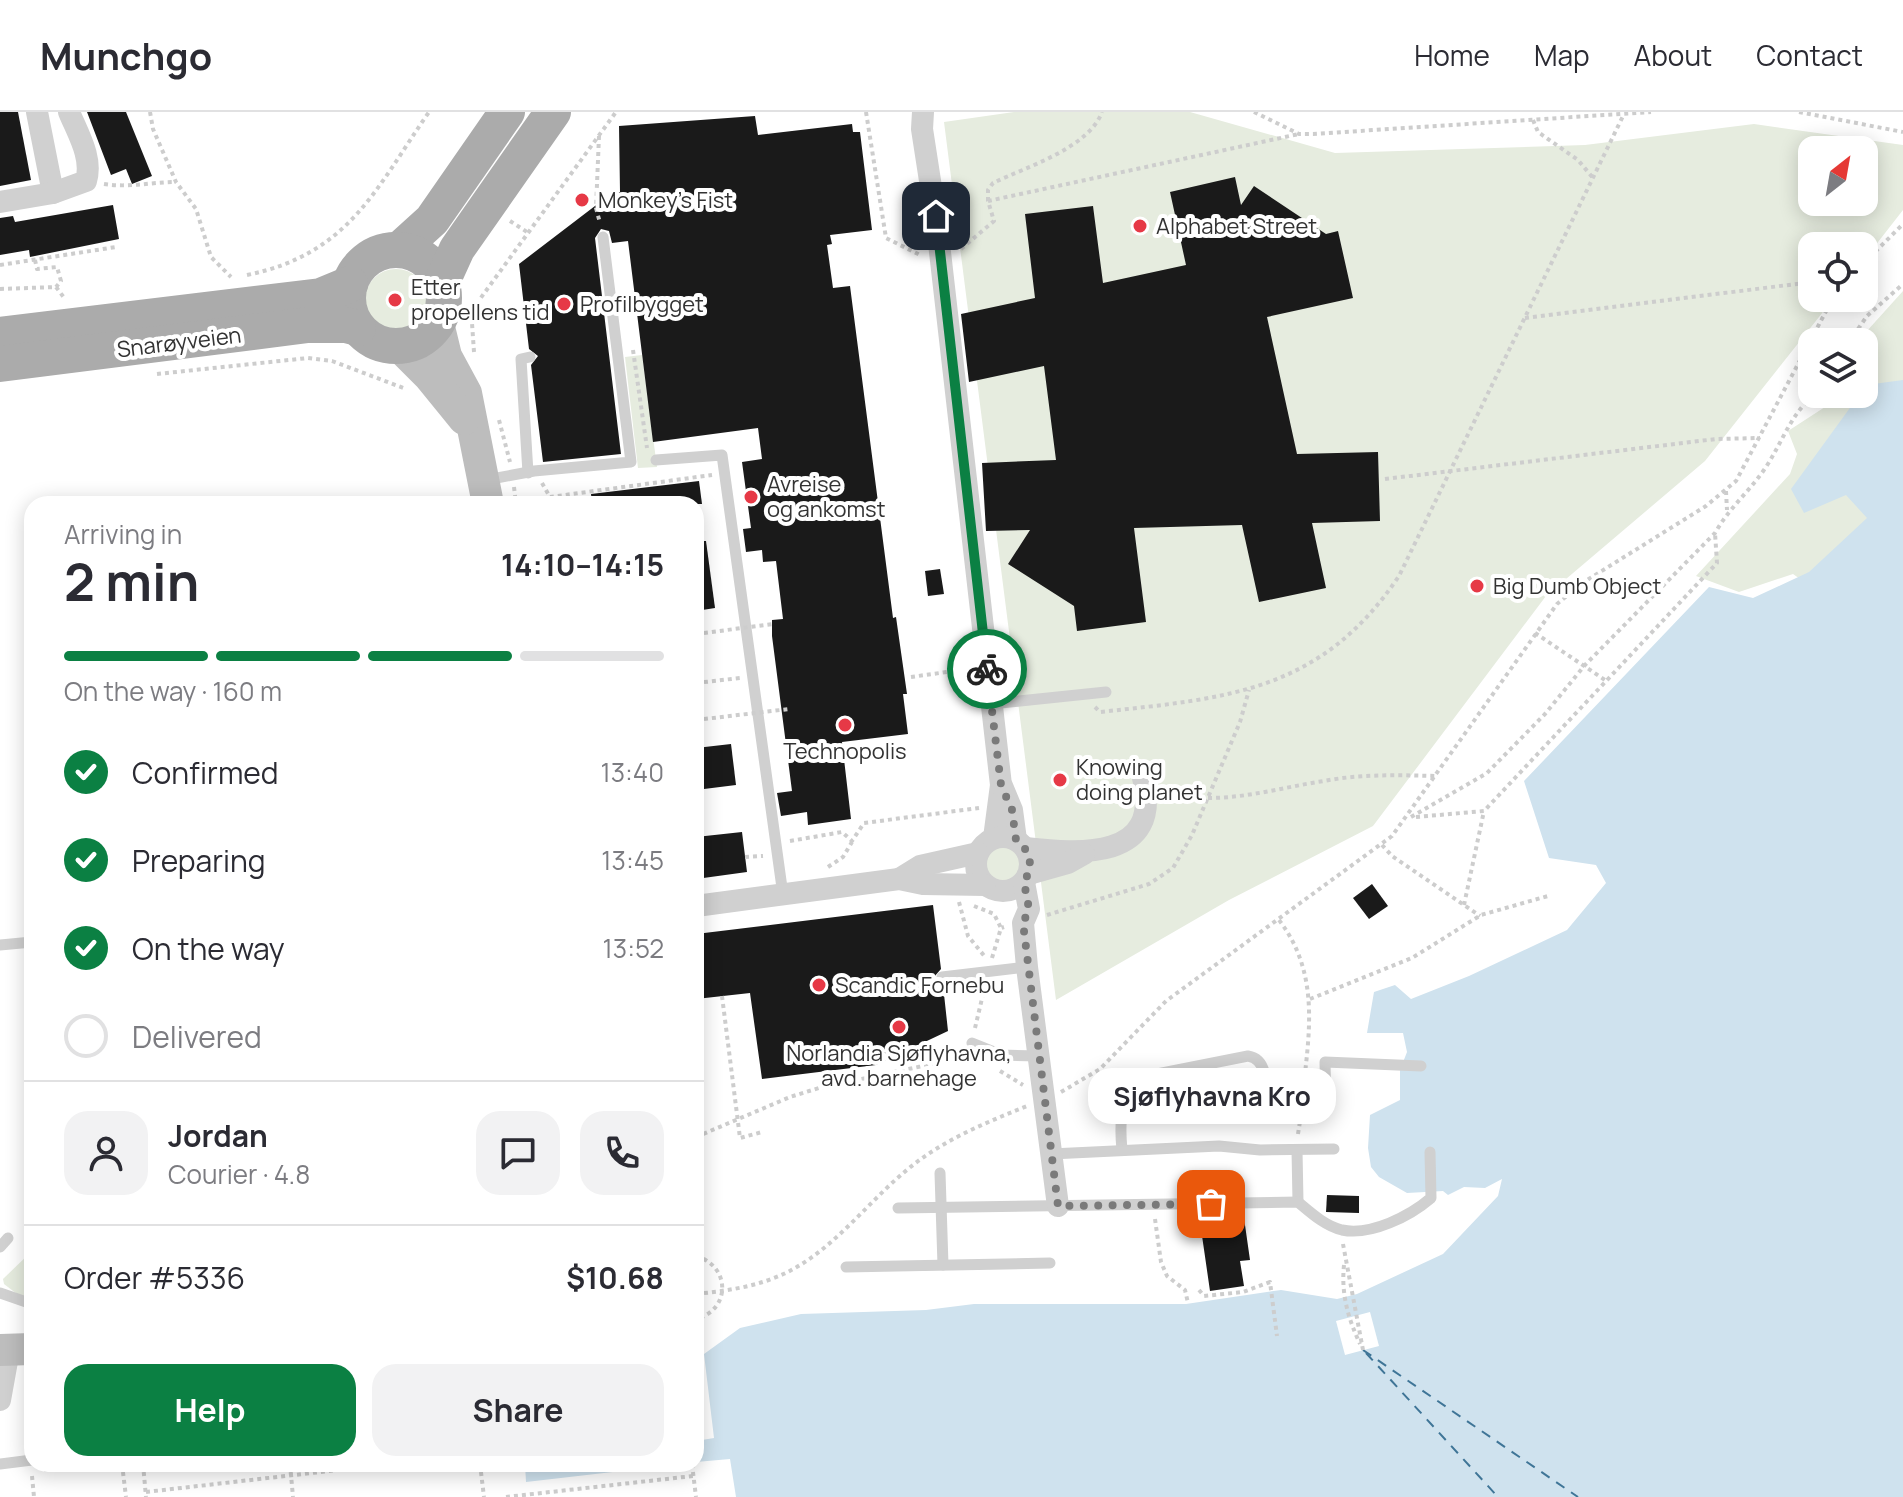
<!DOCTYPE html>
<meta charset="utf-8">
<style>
:root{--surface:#fff;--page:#f2f2f3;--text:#2b2b33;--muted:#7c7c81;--line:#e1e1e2;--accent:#0b8043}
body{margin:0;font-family:Manrope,sans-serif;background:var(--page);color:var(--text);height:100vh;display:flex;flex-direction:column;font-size:30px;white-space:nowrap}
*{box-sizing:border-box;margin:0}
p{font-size:26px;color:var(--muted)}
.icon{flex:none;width:44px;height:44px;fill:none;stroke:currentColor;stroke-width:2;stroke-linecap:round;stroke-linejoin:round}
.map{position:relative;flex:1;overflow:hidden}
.side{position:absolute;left:24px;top:384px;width:680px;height:976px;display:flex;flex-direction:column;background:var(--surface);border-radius:24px;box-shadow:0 4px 20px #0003}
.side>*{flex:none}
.needle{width:52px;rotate:31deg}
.controls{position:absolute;left:1798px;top:24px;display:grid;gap:16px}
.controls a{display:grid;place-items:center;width:80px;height:80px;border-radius:16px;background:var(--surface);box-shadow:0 4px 20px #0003;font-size:40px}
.pin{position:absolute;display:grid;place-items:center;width:68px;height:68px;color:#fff;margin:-34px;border-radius:16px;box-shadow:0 4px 12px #0006}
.courier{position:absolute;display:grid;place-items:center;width:80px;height:80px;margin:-40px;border:6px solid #0b8043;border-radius:50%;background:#fff;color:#222;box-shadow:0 2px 10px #0007}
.bubble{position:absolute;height:56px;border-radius:24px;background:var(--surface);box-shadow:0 4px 20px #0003;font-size:26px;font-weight:700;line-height:56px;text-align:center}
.summary em{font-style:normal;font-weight:700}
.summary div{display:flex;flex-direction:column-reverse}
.summary{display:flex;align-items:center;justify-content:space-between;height:136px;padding:0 40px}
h1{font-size:52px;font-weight:700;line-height:60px}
.bar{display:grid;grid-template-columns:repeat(4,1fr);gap:12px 8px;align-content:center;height:96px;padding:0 40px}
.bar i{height:10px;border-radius:6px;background:var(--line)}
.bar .on{background:var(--accent)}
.bar p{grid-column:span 4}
.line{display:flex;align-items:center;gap:20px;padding:0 40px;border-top:2px solid var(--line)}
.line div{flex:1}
.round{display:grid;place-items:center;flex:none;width:84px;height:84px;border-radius:24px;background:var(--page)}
ol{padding:0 40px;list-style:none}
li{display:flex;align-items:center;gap:24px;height:88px}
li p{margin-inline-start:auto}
li .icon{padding:8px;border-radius:50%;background:var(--accent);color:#fff;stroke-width:4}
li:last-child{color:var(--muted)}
li i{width:44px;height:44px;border:4px solid var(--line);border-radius:50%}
.primary-button{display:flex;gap:16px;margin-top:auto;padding:16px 40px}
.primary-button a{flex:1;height:92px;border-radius:24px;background:var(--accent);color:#fff;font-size:32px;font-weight:700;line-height:92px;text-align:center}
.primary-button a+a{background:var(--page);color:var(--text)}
header{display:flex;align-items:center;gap:48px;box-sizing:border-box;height:112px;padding:0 40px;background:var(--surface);border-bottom:2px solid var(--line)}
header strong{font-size:38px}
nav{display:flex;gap:44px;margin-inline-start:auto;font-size:28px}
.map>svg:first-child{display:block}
.green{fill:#e6ecdf;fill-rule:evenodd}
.water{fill:#cfe2ee}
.pier{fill:#fff}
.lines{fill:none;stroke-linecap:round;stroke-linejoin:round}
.ferry{stroke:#3f7597;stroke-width:2;stroke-dasharray:10 8;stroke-linecap:butt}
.building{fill:#1a1a1a}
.path{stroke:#cdcdcd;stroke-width:4;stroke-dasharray:4 4;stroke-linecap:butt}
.lane{stroke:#d0d0d0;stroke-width:11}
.street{stroke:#d0d0d0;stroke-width:22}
.secondary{stroke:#bdbdbd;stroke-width:32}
.primary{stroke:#ababab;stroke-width:36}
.path-bridge{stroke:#cdcdcd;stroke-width:4;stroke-dasharray:4 4;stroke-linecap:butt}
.done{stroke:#7a7a7a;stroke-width:8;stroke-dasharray:0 14.4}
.route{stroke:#0b8043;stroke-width:10}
.poi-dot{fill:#e63946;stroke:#fff;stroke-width:3}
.labels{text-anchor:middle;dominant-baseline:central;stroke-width:8;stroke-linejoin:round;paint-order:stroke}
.poi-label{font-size:22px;fill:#333;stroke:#fff;text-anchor:start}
.street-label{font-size:22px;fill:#333;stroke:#fff}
</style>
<header>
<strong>Munchgo</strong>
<nav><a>Home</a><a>Map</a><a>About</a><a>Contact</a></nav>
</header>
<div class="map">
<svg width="1903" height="1385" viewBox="0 0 1903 1385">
<rect width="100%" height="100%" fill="#fff"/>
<g class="green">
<path d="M 1014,0 L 1190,0 L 1335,41 L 1585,33 L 1754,12 L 1903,33 L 1903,98 L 1864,148 L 1864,134 L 1812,134 L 1812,186 L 1834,186 L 1705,349 L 1546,484 L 1373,714 L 1229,788 L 1056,888 L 944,10 ZM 1812,38 L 1864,38 L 1864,90 L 1812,90 Z"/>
<circle cx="396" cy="188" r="31"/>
<path d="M 1903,179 L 1903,529 L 1837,493 L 1793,462 L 1739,480 L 1696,464 L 1790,362 L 1797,342 L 1788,319 L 1845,282 L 1864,282 L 1864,230 L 1857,230 Z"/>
<path d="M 642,243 L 657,355 L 638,356 L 625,245 Z"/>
<circle cx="1003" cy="751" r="19"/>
<path d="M 32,1139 L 32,1187 L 21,1185 L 4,1172 L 3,1167 Z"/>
</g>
<g class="water">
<path d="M 1903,268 L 1903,1385 L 736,1385 L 730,1347 L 696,1350 L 696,1329 L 714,1326 L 704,1242 L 740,1216 L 801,1202 L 926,1198 L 974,1192 L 1186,1192 L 1281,1178 L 1337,1187 L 1357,1182 L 1443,1142 L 1498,1084 L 1502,1067 L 1485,1076 L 1464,1075 L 1448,1083 L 1443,1079 L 1407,1081 L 1379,1065 L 1371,1055 L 1368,1036 L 1370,1003 L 1400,988 L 1400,958 L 1407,940 L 1403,921 L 1367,921 L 1374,880 L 1395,873 L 1411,887 L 1469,864 L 1567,818 L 1606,771 L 1596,753 L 1549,746 L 1524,669 L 1709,475 L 1753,486 L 1809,460 L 1867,406 L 1846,383 L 1804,401 L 1791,377 L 1860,282 L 1864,282 L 1866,273 Z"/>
<path d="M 525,1352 L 682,1352 L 526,1370 Z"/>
</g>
<path class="pier" d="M 1370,1200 L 1379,1234 L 1345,1243 L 1336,1209 Z"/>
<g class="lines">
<g class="ferry">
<path d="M 1363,1238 L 1578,1385"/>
<path d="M 1366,1241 L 1498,1385"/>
</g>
</g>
<g class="building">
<path d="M 0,0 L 18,0 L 31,68 L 0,74 Z"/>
<path d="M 87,0 L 126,0 L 152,64 L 132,72 L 126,57 L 111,63 Z"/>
<path d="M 755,4 L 758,23 L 852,12 L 853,20 L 860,20 L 872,118 L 830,123 L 832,132 L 827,133 L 833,176 L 850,174 L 893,506 L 896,505 L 907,582 L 903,582 L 908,622 L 842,630 L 851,707 L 808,713 L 807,700 L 781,704 L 777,681 L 792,679 L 772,524 L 772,508 L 783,507 L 776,449 L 763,450 L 762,438 L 746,440 L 743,417 L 751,416 L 742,350 L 762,347 L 758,316 L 653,330 L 628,129 L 612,131 L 609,119 L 601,117 L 595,126 L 621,342 L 543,350 L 531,253 L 538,244 L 529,237 L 519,152 L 612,81 L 620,80 L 619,14 Z"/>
<path d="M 1235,65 L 1241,93 L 1254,74 L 1326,122 L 1338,119 L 1353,186 L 1267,205 L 1297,342 L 1378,340 L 1380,409 L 1312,411 L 1326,476 L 1259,490 L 1242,413 L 1134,416 L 1146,510 L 1077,519 L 1074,494 L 1008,452 L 1030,418 L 986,419 L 982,351 L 1056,348 L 1044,254 L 969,270 L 961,202 L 1035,186 L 1025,102 L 1093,94 L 1103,171 L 1186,153 L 1170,80 Z"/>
<path d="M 113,93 L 119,127 L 30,145 L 29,138 L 0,143 L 0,106 L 13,104 L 15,110 Z"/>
<path d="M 699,369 L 702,392 L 592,392 L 591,382 Z"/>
<path d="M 696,429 L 706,429 L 715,496 L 696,499 Z"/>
<path d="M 940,457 L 944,482 L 928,484 L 925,459 Z"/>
<path d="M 731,632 L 736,673 L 696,678 L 696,636 Z"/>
<path d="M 742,720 L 747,760 L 696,767 L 696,725 Z"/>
<path d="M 1372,772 L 1388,794 L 1369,807 L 1353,786 Z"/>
<path d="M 933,793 L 941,857 L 934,865 L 936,871 L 943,873 L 948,919 L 876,953 L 762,967 L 750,881 L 696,887 L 696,822 Z"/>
<path d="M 1327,1083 L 1359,1084 L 1359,1101 L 1326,1100 Z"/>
<path d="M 1243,1099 L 1250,1148 L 1240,1149 L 1244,1174 L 1210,1179 L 1199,1103 Z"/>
</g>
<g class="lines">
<g class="path">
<path d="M 150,0 L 153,17 L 176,70 L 196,97 L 211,145 L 231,165"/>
<path d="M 866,0 L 886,126 L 920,143"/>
<path d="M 1254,0 L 1299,22 L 1313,22 L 1651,0"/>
<path d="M 1799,0 L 1903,20"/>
<path d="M 1533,8 L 1538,20 L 1578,48 L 1593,66"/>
<path d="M 599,24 L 596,96 L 600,111"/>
<path d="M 104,72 C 129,76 151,70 176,70"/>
<path d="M 988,89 L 988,78 L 993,71 C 1026,55 1089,36 1102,0"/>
<path d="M 510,109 L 527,120"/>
<path d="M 961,137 L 994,109 L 988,89 L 1299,22"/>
<path d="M 35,148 L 37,157 L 57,155 L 61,169 L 56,175"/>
<path d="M 1864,151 L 1903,112"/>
<path d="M 0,153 L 116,135"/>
<path d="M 247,163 C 349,142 375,78 429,0"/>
<path d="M 0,177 L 56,175 L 65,187"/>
<path d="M 1525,206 L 1812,170"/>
<path d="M 1849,230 L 1867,204 L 1903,172"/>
<path d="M 633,238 L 647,336"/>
<path d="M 474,240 L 472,211 L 480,187 L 616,0"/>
<path d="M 157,262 L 308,246 L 332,249 L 406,277"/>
<path d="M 499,308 L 510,350"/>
<path d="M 1385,367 L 1716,327 L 1760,326"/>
<path d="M 542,371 L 550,385 L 712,363"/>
<path d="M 514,375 L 516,392"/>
<path d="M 1726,379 L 1727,398"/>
<path d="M 1535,521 L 1608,570"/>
<path d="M 911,565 L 968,557"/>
<path d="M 696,571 L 740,566"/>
<path d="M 1095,595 L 1100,600 C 1228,586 1321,580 1399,464 L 1624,2"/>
<path d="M 1208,686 C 1248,686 1284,675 1324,669 C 1360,662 1398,663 1435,664"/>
<path d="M 1411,705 L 1487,661 L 1545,602 L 1585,553 L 1715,421 C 1729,396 1750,379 1766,355 C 1783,329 1790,303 1815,282"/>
<path d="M 1416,705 L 1484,699 L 1717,451 L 1715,421"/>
<path d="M 790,729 L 842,720 L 852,729 L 864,711 L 979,696"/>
<path d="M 1382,733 L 1392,744 L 1480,804"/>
<path d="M 745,745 L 763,744"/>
<path d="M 828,755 L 843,745 L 852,730"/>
<path d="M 959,790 L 968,824 L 986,846"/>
<path d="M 1464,793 L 1484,699"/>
<path d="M 974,794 L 994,802 L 1001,816"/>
<path d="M 1047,803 L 1149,772 L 1173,756 L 1192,723 L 1240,610 L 1249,578"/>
<path d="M 1279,808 C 1319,860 1310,918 1303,978"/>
<path d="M 992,846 L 1001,816 L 1004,815"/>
<path d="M 722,884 L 740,1026 L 762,1020"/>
<path d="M 1310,887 L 1412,846 L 1481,803 L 1548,784"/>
<path d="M 975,916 L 985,874"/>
<path d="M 1000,959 L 1023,973"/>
<path d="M 1061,980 L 1100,957 L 1166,889 L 1392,724 L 1557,492 L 1584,470 L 1706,394 L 1736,369 L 1833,186"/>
<path d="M 1298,1022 L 1301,1003"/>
<path d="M 696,1025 L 790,985 L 819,976 L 965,945"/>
<path d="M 1155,1107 L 1161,1150 L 1167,1164 L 1185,1178 L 1188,1191"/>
<path d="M 1343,1132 L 1363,1238"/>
<path d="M 696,1144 C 731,1154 731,1198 696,1207"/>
<path d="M 1344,1153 C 1341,1182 1348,1206 1360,1232"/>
<path d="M 1199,1178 L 1204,1184 L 1243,1180 L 1270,1170 L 1277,1224"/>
<path d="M 696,1182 C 723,1179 749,1176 774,1166 C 829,1145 864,1093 908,1057 C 943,1028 985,1011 1027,994"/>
<path d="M 122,1352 L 126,1385"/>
<path d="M 143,1352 L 146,1385"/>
<path d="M 290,1352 L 293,1385"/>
<path d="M 480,1352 L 484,1385"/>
<path d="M 692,1352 L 696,1385"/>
<path d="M 44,1358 L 93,1352"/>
<path d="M 32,1364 L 34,1385"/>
<path d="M 146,1380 L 390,1352"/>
<path d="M 506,1385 L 693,1364"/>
</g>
<g class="lane">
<path d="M 656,348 L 722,343 L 783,783"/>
<path d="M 528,361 L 521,247 L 530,245"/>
<path d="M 486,368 L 534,359 L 631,350 L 603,125"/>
<path d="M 991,592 L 1106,580"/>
<path d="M 0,833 L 32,830"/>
<path d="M 942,865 L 1027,855"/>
<path d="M 972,931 L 1002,943 L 1038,944"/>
<path d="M 1263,986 L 1326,993 L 1325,950 L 1421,954"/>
<path d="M 1122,1038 C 1119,1008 1120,983 1147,964 L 1248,944 C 1266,947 1268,970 1263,986 L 1256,989 L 1146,998 L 1124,992"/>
<path d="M 1297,1038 L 1298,1090"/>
<path d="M 1051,1042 L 1219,1034 L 1260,1038 L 1334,1037"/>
<path d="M 940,1061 L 943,1153"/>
<path d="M 898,1096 L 1298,1090 C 1310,1100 1325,1114 1342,1118 C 1371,1124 1410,1104 1431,1086 L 1430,1040"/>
<path d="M 0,1135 L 8,1126"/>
<path d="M 846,1155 L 1050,1151"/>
<path d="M 0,1181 L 32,1192"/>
<path d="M 0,1352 L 32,1348"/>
</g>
<g class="street">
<path d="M 37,0 L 53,81"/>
<path d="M 923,0 L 922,17 L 937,114 L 1001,673 L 994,726"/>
<path d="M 0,90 L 53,81 L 86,69 C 93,46 78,22 69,0"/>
<path d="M 1002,674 L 1012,698 L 1016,728"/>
<circle cx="1003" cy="752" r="27"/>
<path d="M 1025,736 C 1079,742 1163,749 1143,666"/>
<path d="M 1029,762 L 1068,751 L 1084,742"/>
<path d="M 899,767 L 920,754 L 978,741"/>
<path d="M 1024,770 L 1029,797 L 1023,811 L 1027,855 L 1058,1094"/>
<path d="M 696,794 L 899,767 L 923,772 L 985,773"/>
<path d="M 0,1288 L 9,1238"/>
</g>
<g class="secondary">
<path d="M 438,211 L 446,244 L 466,281 L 488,392"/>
<path d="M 399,234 L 429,264 L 464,307"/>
<path d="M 0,1238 L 32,1237"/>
</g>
<g class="primary">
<path d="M 400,137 L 432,108 L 507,0"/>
<circle cx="396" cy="186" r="48"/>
<path d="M 442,170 L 457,137 L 553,0"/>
<path d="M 0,223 L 321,184 L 350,172"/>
<path d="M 0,252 L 308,213 L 346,213 L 358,216"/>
</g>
<g class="path-bridge">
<path d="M 696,522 L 773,512"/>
<path d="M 696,608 L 789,597"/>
</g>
</g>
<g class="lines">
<path class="done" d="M 987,557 L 1001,673 L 1012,698 L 1016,728 C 1031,739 1034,753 1024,770 L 1029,797 L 1023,811 L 1058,1094 L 1211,1092"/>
<path class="route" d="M 936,104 L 987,557"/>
</g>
<g class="poi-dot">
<circle cx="582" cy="88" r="8"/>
<circle cx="1140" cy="114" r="8"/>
<circle cx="395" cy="188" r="8"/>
<circle cx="564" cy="192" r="8"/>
<circle cx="751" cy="385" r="8"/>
<circle cx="1477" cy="474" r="8"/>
<circle cx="845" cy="613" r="8"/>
<circle cx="1060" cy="668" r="8"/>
<circle cx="819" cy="873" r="8"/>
<circle cx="899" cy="915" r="8"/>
</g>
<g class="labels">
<g class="poi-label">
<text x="598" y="88">Monkey’s Fist</text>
<text x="1156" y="114">Alphabet Street</text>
<text x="411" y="175">Etter<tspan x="411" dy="25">propellens tid</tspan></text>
<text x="580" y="192">Profilbygget</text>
<text x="767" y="372">Avreise<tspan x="767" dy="25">og ankomst</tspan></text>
<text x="1493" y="474">Big Dumb Object</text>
<text x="845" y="639" text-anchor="middle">Technopolis</text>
<text x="1076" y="655">Knowing<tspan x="1076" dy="25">doing planet</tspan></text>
<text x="835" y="873">Scandic Fornebu</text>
<text x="899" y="941" text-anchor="middle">Norlandia Sjøflyhavna,<tspan x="899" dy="25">avd. barnehage</tspan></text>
</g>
<g class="street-label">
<text transform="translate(179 230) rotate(-7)">Snarøyveien</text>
</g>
</g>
</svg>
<div class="controls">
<a><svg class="needle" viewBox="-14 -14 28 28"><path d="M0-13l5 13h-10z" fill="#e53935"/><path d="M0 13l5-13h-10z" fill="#7c7c81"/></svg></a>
<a><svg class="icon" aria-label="locate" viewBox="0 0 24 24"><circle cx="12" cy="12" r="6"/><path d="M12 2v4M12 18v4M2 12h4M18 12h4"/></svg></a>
<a><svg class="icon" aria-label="layers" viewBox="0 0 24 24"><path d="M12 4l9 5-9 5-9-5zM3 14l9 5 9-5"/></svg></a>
</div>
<div class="pin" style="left:1211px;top:1092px;background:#ea580c"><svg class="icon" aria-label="bag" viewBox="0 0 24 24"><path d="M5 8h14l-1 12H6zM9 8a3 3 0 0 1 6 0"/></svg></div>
<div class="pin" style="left:936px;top:104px;background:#1f2937"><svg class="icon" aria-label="home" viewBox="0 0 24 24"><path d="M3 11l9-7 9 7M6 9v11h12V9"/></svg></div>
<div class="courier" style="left:987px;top:557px"><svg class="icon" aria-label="bike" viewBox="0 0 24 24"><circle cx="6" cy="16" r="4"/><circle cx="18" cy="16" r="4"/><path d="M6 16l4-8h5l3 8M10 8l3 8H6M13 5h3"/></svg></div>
<div class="bubble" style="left:1088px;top:956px;width:248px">Sjøflyhavna Kro</div>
<section class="side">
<div class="summary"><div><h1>2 min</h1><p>Arriving in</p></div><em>14:10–14:15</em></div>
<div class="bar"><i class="on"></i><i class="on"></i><i class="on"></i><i></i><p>On the way · 160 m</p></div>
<ol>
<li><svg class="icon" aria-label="check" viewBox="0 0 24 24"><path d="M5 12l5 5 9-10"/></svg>Confirmed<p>13:40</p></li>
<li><svg class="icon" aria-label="check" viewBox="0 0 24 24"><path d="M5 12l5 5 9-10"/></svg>Preparing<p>13:45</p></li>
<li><svg class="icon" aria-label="check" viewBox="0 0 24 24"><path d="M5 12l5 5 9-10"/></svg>On the way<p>13:52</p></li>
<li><i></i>Delivered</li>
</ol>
<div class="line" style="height:144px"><a class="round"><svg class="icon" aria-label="person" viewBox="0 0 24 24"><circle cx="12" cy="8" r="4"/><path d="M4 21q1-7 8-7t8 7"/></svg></a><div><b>Jordan</b><p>Courier · 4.8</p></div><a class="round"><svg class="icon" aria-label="chat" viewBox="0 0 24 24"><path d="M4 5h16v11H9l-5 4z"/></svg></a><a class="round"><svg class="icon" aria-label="phone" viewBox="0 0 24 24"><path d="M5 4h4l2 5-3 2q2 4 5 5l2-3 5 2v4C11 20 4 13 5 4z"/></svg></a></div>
<div class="line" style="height:104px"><div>Order #5336</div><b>$10.68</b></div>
<div class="primary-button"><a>Help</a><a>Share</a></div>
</section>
</div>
